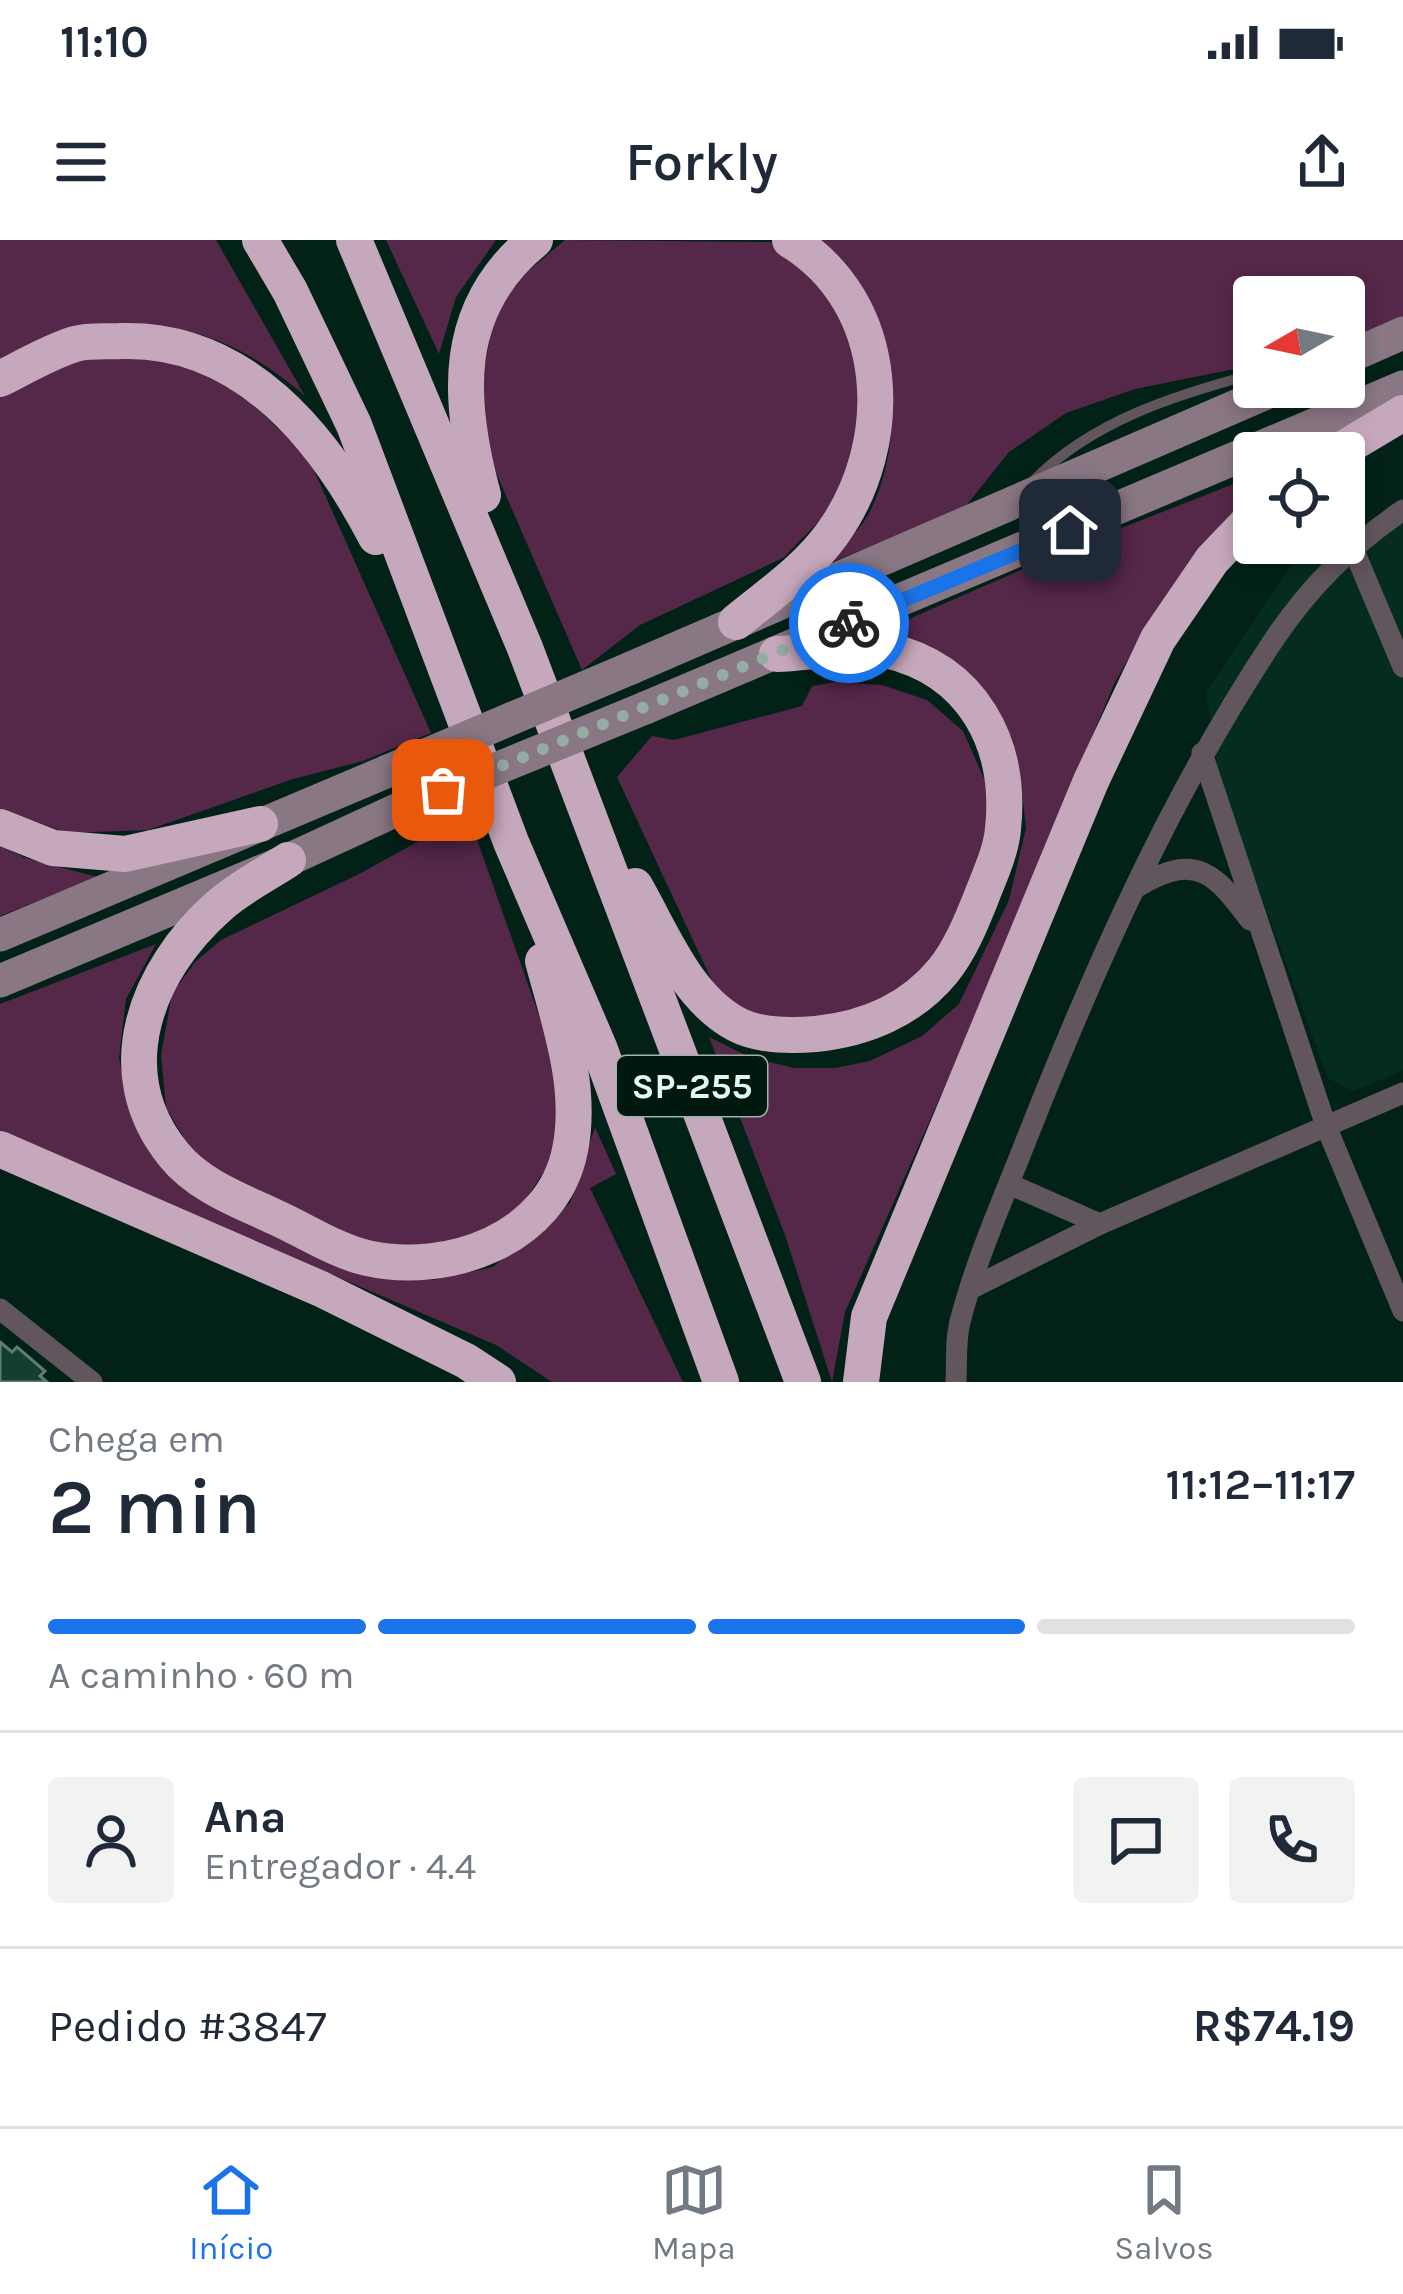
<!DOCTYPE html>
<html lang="pt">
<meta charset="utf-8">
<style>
:root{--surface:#fff;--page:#f2f2f3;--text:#1f2937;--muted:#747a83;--line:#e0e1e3;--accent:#1a73e8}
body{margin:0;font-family:Karla,sans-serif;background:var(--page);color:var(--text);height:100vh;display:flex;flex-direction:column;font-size:45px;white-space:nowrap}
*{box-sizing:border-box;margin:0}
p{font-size:39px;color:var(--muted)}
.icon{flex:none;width:66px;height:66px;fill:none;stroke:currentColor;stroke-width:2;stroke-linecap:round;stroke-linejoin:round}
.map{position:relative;height:1142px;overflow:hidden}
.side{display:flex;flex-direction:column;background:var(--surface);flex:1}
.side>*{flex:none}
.needle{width:78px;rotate:261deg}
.fabs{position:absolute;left:1233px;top:36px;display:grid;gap:24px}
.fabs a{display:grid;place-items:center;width:132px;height:132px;border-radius:12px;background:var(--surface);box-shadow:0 6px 18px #0003;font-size:60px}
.pin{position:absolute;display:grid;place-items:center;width:102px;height:102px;color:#fff;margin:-51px;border-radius:24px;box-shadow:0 6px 18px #0006}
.courier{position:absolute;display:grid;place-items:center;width:120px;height:120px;margin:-60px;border:9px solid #1a73e8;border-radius:50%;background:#fff;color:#222;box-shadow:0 3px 15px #0007}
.head em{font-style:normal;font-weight:600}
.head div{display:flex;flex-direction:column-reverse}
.head{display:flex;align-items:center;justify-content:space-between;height:204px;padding:0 48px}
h1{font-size:78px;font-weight:600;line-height:90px}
.bar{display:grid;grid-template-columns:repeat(4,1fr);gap:18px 12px;align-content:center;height:144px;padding:0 48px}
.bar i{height:15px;border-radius:9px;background:var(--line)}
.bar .on{background:var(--accent)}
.bar p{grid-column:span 4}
.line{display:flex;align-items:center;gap:30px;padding:0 48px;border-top:3px solid var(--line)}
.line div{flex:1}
.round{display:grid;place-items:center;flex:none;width:126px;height:126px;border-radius:12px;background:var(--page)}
.status{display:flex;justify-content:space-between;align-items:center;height:84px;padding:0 60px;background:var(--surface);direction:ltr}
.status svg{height:33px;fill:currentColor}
header{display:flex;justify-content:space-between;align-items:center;height:156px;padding:0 48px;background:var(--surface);font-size:54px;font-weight:600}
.dock{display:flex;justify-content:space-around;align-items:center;height:168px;border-top:3px solid var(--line);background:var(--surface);font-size:33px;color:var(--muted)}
.dock a{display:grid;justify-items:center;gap:6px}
.dock .on{color:var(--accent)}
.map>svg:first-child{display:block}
.built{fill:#052d1f}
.green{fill:#552749}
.building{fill:#143e2f;stroke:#5d7e70;stroke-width:3}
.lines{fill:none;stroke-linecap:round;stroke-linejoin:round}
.service{stroke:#62565e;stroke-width:10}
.minor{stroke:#62565e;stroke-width:21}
.secondary{stroke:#8a7784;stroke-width:33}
.motorway{stroke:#c6a8bc;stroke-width:36}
.secondary-bridge{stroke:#8a7784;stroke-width:33}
.done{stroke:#95aca3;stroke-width:12;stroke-dasharray:0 21.6}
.route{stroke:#1a73e8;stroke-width:15}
.labels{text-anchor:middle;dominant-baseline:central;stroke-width:9;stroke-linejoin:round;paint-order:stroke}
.shield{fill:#00190f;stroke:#a0b4ab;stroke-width:3}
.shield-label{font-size:36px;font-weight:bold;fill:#e4f6ee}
</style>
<div class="status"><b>11:10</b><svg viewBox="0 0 49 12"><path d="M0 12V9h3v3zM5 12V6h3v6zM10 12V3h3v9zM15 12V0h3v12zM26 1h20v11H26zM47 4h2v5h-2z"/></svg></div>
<header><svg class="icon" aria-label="menu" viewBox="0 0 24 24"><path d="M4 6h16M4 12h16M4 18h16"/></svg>Forkly<svg class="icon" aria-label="share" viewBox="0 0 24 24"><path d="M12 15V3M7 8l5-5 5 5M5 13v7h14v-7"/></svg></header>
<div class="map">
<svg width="1403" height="1142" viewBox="0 0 1403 1142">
<rect width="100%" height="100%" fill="#022218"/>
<path class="built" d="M 1403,275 L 1403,831 L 1353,851 L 1328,838 L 1220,543 L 1206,452 L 1296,318 L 1333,303 L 1344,303 L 1344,299 Z"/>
<g class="green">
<path d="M 0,0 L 216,0 L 305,156 C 260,117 199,81 136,88 C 91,94 44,111 0,122 Z"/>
<path d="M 386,0 L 496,0 L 456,57 L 439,114 Z"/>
<path d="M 565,0 L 771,2 L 818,37 L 849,97 L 864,164 L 857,220 L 831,269 L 783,318 L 640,385 L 582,430 L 484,205 L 477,167 L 495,71 L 528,31 Z"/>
<path d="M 820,0 L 1403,0 L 1403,87 L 1344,105 L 1344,57 L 1254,57 L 1254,125 L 1135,149 L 1066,173 L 1009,212 L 965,267 L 825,325 C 838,310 858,293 868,275 C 911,196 898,54 820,0 Z"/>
<path d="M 110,114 L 169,117 L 224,135 L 309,219 L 431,493 L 363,521 L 293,539 L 148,590 L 68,593 L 0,569 L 0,156 L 53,126 Z"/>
<path d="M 1254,236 L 1254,264 L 1149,382 L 1114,444 L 961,810 L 845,1072 L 832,1142 L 785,995 L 709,797 L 751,818 L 795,828 L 835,828 L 870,821 L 922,796 L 959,764 L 1009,660 L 1026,588 L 1019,525 L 1001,483 L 854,403 L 1078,305 Z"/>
<path d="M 834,442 L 882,445 L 927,460 L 963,491 L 986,543 L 988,601 L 929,733 L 859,774 L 809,778 L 759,776 L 719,756 L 617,537 L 652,496 L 674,500 L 802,466 L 812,446 Z"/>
<path d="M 468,574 L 562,841 L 557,911 L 514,978 L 468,1004 L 376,1005 L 303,980 L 194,916 L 166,867 L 161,815 L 172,754 L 195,722 L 221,700 L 361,633 Z"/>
<path d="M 0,606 L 26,618 L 97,637 L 0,676 Z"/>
<path d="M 156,704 L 126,759 L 119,818 L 130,870 L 159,916 L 386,1038 L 433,1040 L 493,1027 L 570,963 L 595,887 L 616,934 L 590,948 L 683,1142 L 552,1142 L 496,1105 L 0,892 L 0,764 Z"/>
</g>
<path class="building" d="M 0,1102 L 12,1112 L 17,1107 L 45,1131 L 40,1136 L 47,1142 L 0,1142 Z"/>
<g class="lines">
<path class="service" d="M 1033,241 C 1092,181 1175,155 1254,134"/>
<g class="minor">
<path d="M 1352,306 L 1403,427"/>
<path d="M 1202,513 L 1326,886 L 1403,1071"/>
<path d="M 1139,646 C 1197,611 1216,635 1250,680"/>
<path d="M 1009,944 L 1100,984"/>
<path d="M 972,1048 L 1100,984 L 1403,853"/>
<path d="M 0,1069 L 92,1142"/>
<path d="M 956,1142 C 957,1122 955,1098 961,1078 C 977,1017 1004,957 1027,898 C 1095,726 1172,552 1275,398 C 1311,345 1351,306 1403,270"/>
</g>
<g class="secondary">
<path d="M 1344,119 L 1403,93"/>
<path d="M 631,428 L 1280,147"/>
<path d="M 645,468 L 1403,147"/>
<path d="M 0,695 L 388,531"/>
<path d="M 0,741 L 288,620 L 403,567"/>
</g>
<g class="motorway">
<path d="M 260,0 L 290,51 L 354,185 L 511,602 L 599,807 L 721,1142"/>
<path d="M 354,0 L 525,408 L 803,1142"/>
<path d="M 0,139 C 24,127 49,112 75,104 C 89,100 107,102 121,101 C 243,97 324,197 376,297"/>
<path d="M 1336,213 L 1403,173"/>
<path d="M 483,255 C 457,160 451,68 535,0"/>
<path d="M 736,382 C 769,355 807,329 832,294 C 898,203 892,62 790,0"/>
<path d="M 0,587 L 53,608 L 125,614 L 260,584"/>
<path d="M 288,620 C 265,635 239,648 219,666 C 146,730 106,832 174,915 C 199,946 241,961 275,977 C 304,990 336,1011 367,1018 C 447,1036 552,1000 570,910 C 583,847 559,781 543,721"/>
<path d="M 635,646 C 662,693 686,757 736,784 C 758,796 792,796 816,794 C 865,789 911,770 943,731 C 960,710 971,683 981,658 C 989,637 1001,612 1003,589 C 1012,504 973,430 886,410 C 857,404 808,413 777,414"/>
<path d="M 0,909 L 321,1049 L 466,1121 L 498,1142"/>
<path d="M 861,1142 L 869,1077 L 1091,541 L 1158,399 L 1212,320 L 1254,276"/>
</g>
<g class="secondary-bridge">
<path d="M 388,531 L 631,428"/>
<path d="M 403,567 L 645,468"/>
</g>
</g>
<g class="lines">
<path class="done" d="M 443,550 L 849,383"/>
<path class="route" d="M 849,383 L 1070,290"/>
</g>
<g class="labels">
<rect class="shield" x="617" y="816" width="150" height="60" rx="9"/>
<g class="shield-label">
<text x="692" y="846">SP-255</text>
</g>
</g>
</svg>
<div class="fabs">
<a><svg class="needle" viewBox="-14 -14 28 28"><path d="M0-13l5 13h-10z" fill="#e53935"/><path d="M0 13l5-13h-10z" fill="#747a83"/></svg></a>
<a><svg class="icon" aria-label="locate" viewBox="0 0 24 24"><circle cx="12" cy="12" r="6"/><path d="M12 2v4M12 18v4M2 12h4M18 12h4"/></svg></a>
</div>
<div class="pin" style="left:443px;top:550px;background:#ea580c"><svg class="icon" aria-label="bag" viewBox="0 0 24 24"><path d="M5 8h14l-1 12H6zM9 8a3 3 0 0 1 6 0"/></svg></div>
<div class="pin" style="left:1070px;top:290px;background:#1f2937"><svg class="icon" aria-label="home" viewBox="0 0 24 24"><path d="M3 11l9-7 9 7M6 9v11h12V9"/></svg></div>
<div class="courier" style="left:849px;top:383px"><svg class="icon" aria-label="bike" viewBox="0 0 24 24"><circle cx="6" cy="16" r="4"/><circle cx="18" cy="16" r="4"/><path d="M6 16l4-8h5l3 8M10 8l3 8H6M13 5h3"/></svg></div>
</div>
<section class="side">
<div class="head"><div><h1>2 min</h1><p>Chega em</p></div><em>11:12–11:17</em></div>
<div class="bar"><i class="on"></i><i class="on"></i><i class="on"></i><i></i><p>A caminho · 60 m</p></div>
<div class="line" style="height:216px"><a class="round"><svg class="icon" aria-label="person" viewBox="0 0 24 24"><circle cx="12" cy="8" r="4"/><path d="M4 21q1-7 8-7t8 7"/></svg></a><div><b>Ana</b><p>Entregador · 4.4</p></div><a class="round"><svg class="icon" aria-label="chat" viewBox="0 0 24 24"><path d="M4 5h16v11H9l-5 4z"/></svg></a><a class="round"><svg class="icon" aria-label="phone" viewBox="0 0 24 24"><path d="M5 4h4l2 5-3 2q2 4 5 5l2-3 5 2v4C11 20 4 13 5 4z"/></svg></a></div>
<div class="line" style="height:156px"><div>Pedido #3847</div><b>R$74.19</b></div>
</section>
<nav class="dock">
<a class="on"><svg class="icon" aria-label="home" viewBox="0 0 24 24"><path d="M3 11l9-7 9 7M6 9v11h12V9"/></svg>Início</a>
<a><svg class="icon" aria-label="map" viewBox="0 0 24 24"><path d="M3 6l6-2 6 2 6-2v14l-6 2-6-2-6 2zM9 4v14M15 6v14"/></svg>Mapa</a>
<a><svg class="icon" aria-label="saved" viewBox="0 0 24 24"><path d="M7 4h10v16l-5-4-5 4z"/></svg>Salvos</a>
</nav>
